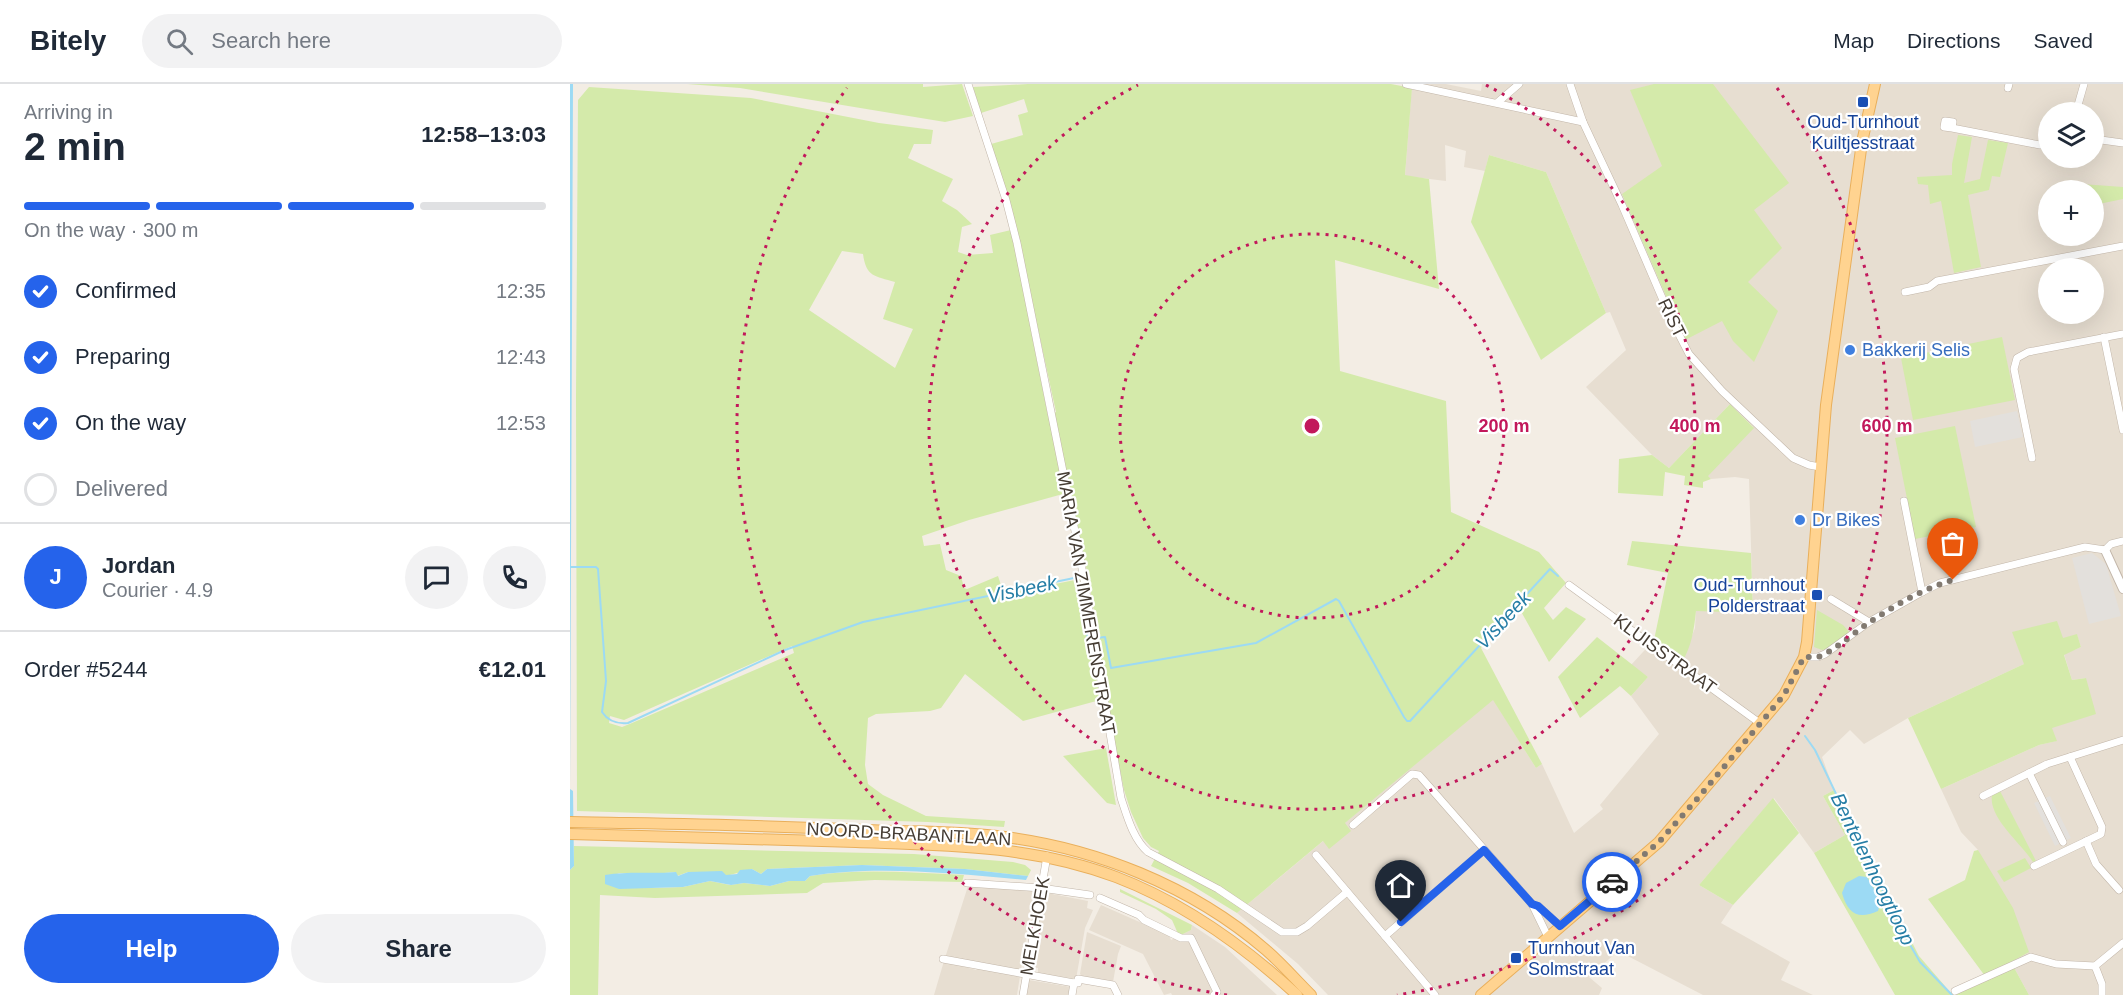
<!DOCTYPE html>
<meta charset="utf-8">
<style>
:root{--surface:#fff;--page:#f2f2f3;--text:#1f2937;--muted:#747a83;--line:#e0e1e3;--accent:#2563eb}
body{margin:0;font-family:Helvetica,sans-serif;background:var(--page);color:var(--text);height:100vh;display:flex;flex-direction:column;font-size:22px;white-space:nowrap}
*{box-sizing:border-box;margin:0}
p{font-size:20px;color:var(--muted)}
.icon{flex:none;width:33px;height:33px;fill:none;stroke:currentColor;stroke-width:2;stroke-linecap:round;stroke-linejoin:round}
.map{position:relative;flex:1;overflow:hidden}
.details{display:flex;flex-direction:column;background:var(--surface);width:570px}
.details>*{flex:none}
.fabs{position:absolute;left:1468px;top:18px;display:grid;gap:12px}
.fabs a{display:grid;place-items:center;width:66px;height:66px;border-radius:50%;background:var(--surface);box-shadow:0 6px 24px #0002;font-size:30px}
.pin{position:absolute;display:grid;place-items:center;width:51px;height:51px;color:#fff;margin:-62px -26px;border-radius:50% 50% 50% 0;rotate:-45deg;box-shadow:0 0 6px #0007}
.pin .icon{rotate:45deg}
.courier{position:absolute;display:grid;place-items:center;width:60px;height:60px;margin:-30px;border:4px solid #2563eb;border-radius:50%;background:#fff;color:#222;box-shadow:0 2px 8px #0007}
.overview em{font-style:normal;font-weight:700}
.overview div{display:flex;flex-direction:column-reverse}
.overview{display:flex;align-items:center;justify-content:space-between;height:102px;padding:0 24px}
h1{font-size:39px;font-weight:700;line-height:45px}
.bar{display:grid;grid-template-columns:repeat(4,1fr);gap:9px 6px;align-content:center;height:72px;padding:0 24px}
.bar i{height:8px;border-radius:4px;background:var(--line)}
.bar .current{background:var(--accent)}
.bar p{grid-column:span 4}
.line{display:flex;align-items:center;gap:15px;padding:0 24px;border-top:2px solid var(--line)}
.line div{flex:1}
.round{display:grid;place-items:center;flex:none;width:63px;height:63px;border-radius:32px;background:var(--page)}
ol{padding:0 24px;list-style:none}
li{display:flex;align-items:center;gap:18px;height:66px}
li p{margin-inline-start:auto}
li .icon{padding:6px;border-radius:50%;background:var(--accent);color:#fff;stroke-width:4}
li:last-child{color:var(--muted)}
li i{width:33px;height:33px;border:3px solid var(--line);border-radius:50%}
.cta{display:flex;gap:12px;margin-top:auto;padding:12px 24px}
.cta a{flex:1;height:69px;border-radius:36px;background:var(--accent);color:#fff;font-size:24px;font-weight:700;line-height:69px;text-align:center}
.cta a+a{background:var(--page);color:var(--text)}
header{display:flex;align-items:center;gap:36px;box-sizing:border-box;height:84px;padding:0 30px;background:var(--surface);border-bottom:2px solid var(--line)}
header strong{font-size:28px}
nav{display:flex;gap:33px;margin-inline-start:auto;font-size:21px}
.search{width:420px;height:54px;background:var(--page);display:flex;align-items:center;gap:15px;box-sizing:border-box;padding:0 21px;border-radius:33px;color:var(--muted);font-size:22px}
main{display:flex;flex:1;min-height:0}
.map>svg:first-child{display:block}
.residential{fill:#e7ded1;fill-rule:evenodd}
.green{fill:#d4eaaa;fill-rule:evenodd}
.parking{fill:#e3e0dc}
.water{fill:#9cdaf4}
.lines{fill:none;stroke-linecap:round;stroke-linejoin:round}
.stream{stroke:#9cdaf4;stroke-width:2}
.minor-casing{stroke:#c2b6a9;stroke-width:8}
.tertiary-casing{stroke:#c2b6a9;stroke-width:10}
.primary-casing{stroke:#e9af5b;stroke-width:12}
.minor{stroke:#fff;stroke-width:7}
.tertiary{stroke:#fff;stroke-width:8}
.primary{stroke:#ffd390;stroke-width:10}
.done{stroke:#827a71;stroke-width:6;stroke-dasharray:0 10.8}
.route{stroke:#2563eb;stroke-width:8}
.ring{fill:none;stroke:#c2185b;stroke-width:3;stroke-dasharray:3 6}
.transit-dot{fill:#1a4fb4;stroke:#fff;stroke-width:2}
.shop-dot{fill:#3f7fe0;stroke:#fff;stroke-width:2}
.labels{text-anchor:middle;dominant-baseline:central;stroke-width:4.5;stroke-linejoin:round;paint-order:stroke}
.transit-label{font-size:18px;fill:#164399;stroke:#fff}
.street-label{font-size:18px;fill:#453c33;stroke:#fff}
.shop-label{font-size:18px;fill:#366cbe;stroke:#fff;text-anchor:start}
.water-label{font-size:20px;font-style:italic;fill:#267ea6;stroke:#fff}
.centre{fill:#c2185b;stroke:#fff;stroke-width:3}
.ring-label{font-size:18px;text-anchor:middle;font-weight:bold;fill:#c2185b;stroke:#fff;stroke-width:4.5;stroke-linejoin:round;paint-order:stroke}
</style>
<header>
<strong>Bitely</strong>
<div class="search"><svg class="icon" aria-label="search" viewBox="0 0 24 24"><circle cx="10" cy="10" r="6"/><path d="M15 15l6 6"/></svg>Search here</div>
<nav><a>Map</a><a>Directions</a><a>Saved</a></nav>
</header>
<main>
<section class="details">
<div class="overview"><div><h1>2 min</h1><p>Arriving in</p></div><em>12:58–13:03</em></div>
<div class="bar"><i class="current"></i><i class="current"></i><i class="current"></i><i></i><p>On the way · 300 m</p></div>
<ol>
<li><svg class="icon" aria-label="check" viewBox="0 0 24 24"><path d="M5 12l5 5 9-10"/></svg>Confirmed<p>12:35</p></li>
<li><svg class="icon" aria-label="check" viewBox="0 0 24 24"><path d="M5 12l5 5 9-10"/></svg>Preparing<p>12:43</p></li>
<li><svg class="icon" aria-label="check" viewBox="0 0 24 24"><path d="M5 12l5 5 9-10"/></svg>On the way<p>12:53</p></li>
<li><i></i>Delivered</li>
</ol>
<div class="line" style="height:108px"><b class="round" style="background:var(--accent);color:#fff">J</b><div><b>Jordan</b><p>Courier · 4.9</p></div><a class="round"><svg class="icon" aria-label="chat" viewBox="0 0 24 24"><path d="M4 5h16v11H9l-5 4z"/></svg></a><a class="round"><svg class="icon" aria-label="phone" viewBox="0 0 24 24"><path d="M5 4h4l2 5-3 2q2 4 5 5l2-3 5 2v4C11 20 4 13 5 4z"/></svg></a></div>
<div class="line" style="height:78px"><div>Order #5244</div><b>€12.01</b></div>
<div class="cta"><a>Help</a><a>Share</a></div>
</section>
<div class="map">
<svg width="1553" height="911" viewBox="0 0 1553 911">
<rect width="100%" height="100%" fill="#f3ede4"/>
<g class="residential">
<path d="M 842,0 L 876,0 L 911,7 L 912,0 L 1553,0 L 1553,911 L 1459,911 L 1441,878 L 1408,766 L 1391,748 L 1371,705 L 1469,661 L 1486,657 L 1481,644 L 1516,594 L 1502,596 L 1494,570 L 1511,563 L 1507,551 L 1493,555 L 1454,580 L 1338,634 L 1294,660 L 1280,646 L 1252,673 L 1264,706 L 1253,712 L 1275,751 L 1244,769 L 1204,714 L 1129,801 L 1163,821 L 1151,839 L 1220,878 L 1211,896 L 1243,911 L 1133,911 L 1048,867 L 1019,893 L 1032,904 L 1029,911 L 758,911 L 728,880 L 667,829 L 923,615 L 966,684 L 972,680 L 1004,749 L 1033,725 L 1030,721 L 1089,650 L 1061,612 L 1078,593 L 1061,581 L 1084,556 L 1112,577 L 1125,544 L 1126,526 L 1183,529 L 1179,395 L 1165,393 L 1141,395 L 1137,392 L 1183,343 L 1160,320 L 1099,384 L 1082,371 L 1016,303 L 1056,266 L 1040,228 L 1036,229 L 976,88 L 919,71 L 915,87 L 894,83 L 896,67 L 875,61 L 876,97 L 835,92 ZM 1479,28 L 1524,28 L 1524,74 L 1479,74 ZM 1479,106 L 1524,106 L 1524,152 L 1479,152 ZM 1479,184 L 1524,184 L 1524,230 L 1479,230 Z"/>
<path d="M 398,802 L 464,807 L 451,885 L 448,885 L 447,887 L 386,874 L 383,876 L 375,874 Z"/>
<path d="M 477,809 L 518,817 L 517,824 L 523,826 L 515,844 L 506,895 L 468,889 L 468,884 L 461,883 L 472,811 L 477,811 Z"/>
<path d="M 531,821 L 599,851 L 601,856 L 621,846 L 622,841 L 655,863 L 707,911 L 602,911 L 601,909 L 594,911 L 573,870 L 519,846 Z"/>
<path d="M 517,848 L 551,862 L 548,870 L 543,898 L 513,893 L 510,890 Z"/>
<path d="M 374,877 L 406,886 L 409,883 L 450,892 L 447,911 L 364,911 Z"/>
<path d="M 459,896 L 501,903 L 499,911 L 456,911 Z"/>
</g>
<g class="green">
<path d="M 117,0 L 353,0 L 353,3 L 392,0 L 403,32 L 375,38 L 170,4 Z"/>
<path d="M 458,0 L 821,0 L 842,4 L 835,91 L 859,95 L 869,205 L 765,176 L 770,287 L 876,317 L 881,428 L 969,468 L 996,499 L 974,524 L 983,536 L 996,523 L 1016,535 L 979,578 L 948,522 L 911,564 L 972,680 L 966,684 L 923,616 L 775,739 L 781,747 L 759,765 L 753,757 L 667,829 L 618,799 L 581,782 L 589,767 L 581,763 L 573,754 L 561,728 L 554,706 L 544,656 L 519,497 L 500,408 L 399,436 L 352,452 L 354,462 L 370,460 L 376,486 L 391,492 L 394,504 L 397,505 L 428,492 L 434,510 L 510,495 L 530,616 L 453,637 L 395,590 L 371,624 L 360,627 L 306,630 L 298,634 L 295,681 L 298,700 L 313,711 L 356,732 L 435,737 L 434,743 L 358,738 L 7,727 L 6,313 L 8,16 L 19,3 L 181,14 L 309,39 L 363,46 L 361,60 L 344,60 L 338,74 L 383,95 L 372,117 L 387,126 L 402,140 L 392,143 L 388,168 L 397,171 L 423,169 L 420,151 L 441,146 L 478,332 L 486,328 L 442,125 L 421,60 L 453,51 L 448,31 L 458,28 L 454,15 L 411,29 L 403,3 ZM 272,167 L 293,170 C 296,193 305,192 325,198 L 313,235 L 343,245 L 325,284 L 239,226 ZM 222,562 L 224,569 L 62,639 L 52,643 L 39,639 L 40,632 L 54,636 Z"/>
<path d="M 1084,0 L 1143,0 L 1219,99 L 1184,126 L 1212,164 L 1178,198 L 1208,227 L 1184,278 L 1163,257 L 1152,237 L 1115,256 L 1052,110 L 1092,82 L 1060,6 Z"/>
<path d="M 1388,51 L 1402,53 L 1394,99 L 1410,95 L 1418,56 L 1438,59 L 1430,93 L 1422,92 L 1419,106 L 1398,111 L 1411,183 L 1384,189 L 1371,117 L 1360,120 L 1358,101 L 1348,100 L 1347,93 L 1382,91 L 1382,80 Z"/>
<path d="M 919,71 L 976,88 L 1036,229 L 971,276 L 901,138 Z"/>
<path d="M 1498,99 L 1553,103 L 1553,115 L 1524,121 L 1524,106 L 1498,106 Z"/>
<path d="M 1432,253 L 1445,316 L 1343,336 L 1331,274 Z"/>
<path d="M 1160,320 L 1184,344 L 1138,392 L 1141,395 L 1133,398 L 1133,404 L 1114,401 L 1115,392 L 1095,388 L 1093,412 L 1048,409 L 1049,375 L 1082,371 L 1099,384 Z"/>
<path d="M 1385,342 L 1406,443 L 1345,455 L 1325,354 Z"/>
<path d="M 1062,457 L 1181,469 L 1183,529 L 1126,527 C 1124,545 1122,561 1112,578 L 1084,556 L 1098,489 L 1057,481 Z"/>
<path d="M 1247,526 L 1273,541 L 1280,549 L 1256,565 L 1252,566 L 1244,563 Z"/>
<path d="M 1487,537 L 1493,554 L 1507,550 L 1511,563 L 1494,571 L 1502,596 L 1516,594 L 1526,630 L 1482,644 L 1487,657 L 1469,661 L 1371,705 L 1338,634 L 1454,580 L 1442,548 Z"/>
<path d="M 1027,553 L 1078,593 L 1061,612 L 1050,602 L 1010,634 L 988,593 Z"/>
<path d="M 536,664 L 546,721 L 537,719 L 493,672 Z"/>
<path d="M 1264,706 L 1349,872 L 1381,909 L 1415,892 L 1358,815 L 1395,796 L 1404,767 L 1408,766 L 1443,824 L 1459,868 L 1441,878 L 1459,911 L 1325,911 L 1244,769 L 1275,751 L 1253,712 Z"/>
<path d="M 1430,707 L 1466,777 L 1463,778 C 1452,760 1418,734 1422,711 Z"/>
<path d="M 1203,714 L 1229,749 L 1163,821 L 1129,801 Z"/>
<path d="M 4,762 L 344,770 L 443,778 L 455,781 L 461,786 L 458,792 L 395,785 L 292,781 L 197,785 L 191,790 L 182,785 L 156,792 L 118,788 L 107,792 L 105,788 L 84,790 L 47,789 L 83,804 L 113,803 L 140,797 L 160,801 L 174,799 L 200,802 L 219,797 L 235,797 L 240,792 C 291,784 343,789 394,791 L 392,798 L 305,796 L 253,799 L 237,809 L 85,814 L 30,811 L 28,911 L 0,911 L 0,786 L 4,782 Z"/>
<path d="M 1455,774 L 1461,784 L 1434,798 L 1427,787 Z"/>
<path d="M 550,805 L 622,841 L 621,846 L 609,852 L 602,836 L 586,825 L 550,808 Z"/>
</g>
<g class="parking">
<path d="M 1447,327 L 1453,353 L 1405,363 L 1400,337 Z"/>
<path d="M 1522,469 L 1536,480 L 1551,532 L 1519,540 L 1502,474 Z"/>
<path d="M 1480,712 L 1501,754 L 1485,762 L 1464,719 Z"/>
</g>
<g class="water">
<path d="M 0,0 L 3,0 L 0,705 L 3,707 L 4,782 L 0,786 L 0,911 Z"/>
<path d="M 292,781 L 395,785 L 458,792 L 456,796 C 387,790 308,781 240,792 L 235,797 L 219,797 L 200,802 L 174,799 L 161,801 L 140,797 L 113,803 L 49,805 L 35,800 L 35,791 C 58,787 82,790 106,788 L 108,792 L 118,788 L 152,787 L 156,791 L 167,790 L 170,786 L 182,785 L 191,790 L 197,785 Z"/>
<path d="M 1289,792 L 1297,793 L 1311,817 L 1308,827 C 1288,836 1278,830 1272,809 L 1276,799 Z"/>
</g>
<g class="lines">
<g class="stream">
<path d="M 0,483 L 26,483 L 28,485 L 36,597 L 32,628 C 38,637 48,640 58,639 L 215,566 L 293,538 L 504,494 L 509,504 L 518,555 L 535,553 L 541,584 L 686,559 L 766,515 L 769,517 L 834,633 L 837,637 L 840,637 L 980,485 L 988,492"/>
<path d="M 1235,652 L 1245,666 L 1332,847 L 1350,878 L 1382,911"/>
</g>
<g class="minor-casing">
<g id="minor">
<path d="M 398,0 L 436,116 L 447,159 L 509,467 L 551,714 C 557,732 563,755 578,768 L 648,805 L 712,848 L 727,848 L 737,842 L 777,808"/>
<path d="M 836,0 L 1013,38"/>
<path d="M 1000,0 L 1013,38 L 1052,121 L 1102,237 L 1119,270 L 1152,307 L 1223,374 L 1239,381 L 1250,383"/>
<path d="M 1438,4 L 1439,0"/>
<path d="M 928,18 L 949,0"/>
<path d="M 1506,28 L 1514,0"/>
<path d="M 1382,44 L 1383,38 L 1375,37 L 1374,43 L 1382,44 L 1470,61 L 1479,60"/>
<path d="M 1524,55 L 1553,59"/>
<path d="M 1335,208 L 1359,203 L 1367,197 L 1553,162"/>
<path d="M 1534,253 L 1553,346"/>
<path d="M 1462,374 L 1444,285 L 1447,274 L 1458,268 L 1553,250"/>
<path d="M 1334,417 L 1352,508"/>
<path d="M 999,501 L 1191,640"/>
<path d="M 1261,515 L 1299,538"/>
<path d="M 1234,573 L 1248,573 L 1255,570 L 1299,538 L 1352,508 L 1370,499 L 1515,463 L 1535,466 L 1541,460 L 1553,457"/>
<path d="M 1459,689 L 1493,758"/>
<path d="M 1413,712 L 1477,680 L 1553,656"/>
<path d="M 783,741 L 842,690 L 849,691 L 962,820 L 978,853"/>
<path d="M 1516,757 L 1526,780 L 1549,806"/>
<path d="M 746,771 L 865,911"/>
<path d="M 1464,782 L 1531,750 L 1532,743 L 1500,673"/>
<path d="M 397,799 L 471,804 L 520,811"/>
<path d="M 530,814 L 569,831 L 574,836 L 611,854 L 621,854 L 647,908 L 644,911"/>
<path d="M 962,820 L 968,822 L 990,842"/>
<path d="M 815,852 L 914,766"/>
<path d="M 373,875 L 504,899"/>
<path d="M 504,899 L 508,899 L 508,895 L 543,901 L 548,911"/>
<path d="M 1385,907 L 1461,873 L 1486,880 L 1525,882"/>
<path d="M 453,911 L 477,772"/>
<path d="M 502,911 L 504,899"/>
<path d="M 1532,911 L 1532,900 L 1525,882 L 1553,859"/>
</g>
</g>
<g class="tertiary-casing">
<path id="tertiary" d="M 1535,466 L 1553,505"/>
</g>
<g class="primary-casing">
<g id="primary">
<path d="M 0,738 C 99,740 197,741 296,746 C 339,748 384,747 427,752 C 524,763 622,802 696,866 C 712,880 726,896 741,911"/>
<path d="M 0,750 C 95,753 191,755 286,758 C 374,761 462,761 546,793 C 614,819 674,862 727,911"/>
<path d="M 911,911 L 1089,758 L 1214,611 L 1234,573 L 1237,558 L 1256,321 L 1292,58 L 1305,0"/>
</g>
</g>
<use href="#minor" class="minor"/>
<use href="#tertiary" class="tertiary"/>
<use href="#primary" class="primary"/>
</g>
<g class="lines">
<path class="done" d="M 1042,798 L 1089,758 L 1128,714 L 1214,611 L 1234,573 L 1248,573 L 1255,570 C 1271,561 1285,548 1300,538 C 1326,521 1354,504 1383,496"/>
<path class="route" d="M 831,838 L 914,766 L 962,820 L 968,822 L 990,842 L 1042,798"/>
</g>
<g class="ring">
<circle cx="742" cy="342" r="192"/>
<path d="M916 1A383 383 0 1 1 568 1"/>
<path d="M657 911A575 575 0 0 1 277 4M1207 4A575 575 0 0 1 827 911"/>
</g>
<g class="transit-dot">
<rect x="1287" y="12" width="12" height="12" rx="3"/>
<rect x="1241" y="505" width="12" height="12" rx="3"/>
<rect x="940" y="868" width="12" height="12" rx="3"/>
</g>
<g class="shop-dot">
<circle cx="1280" cy="266" r="6"/>
<circle cx="1230" cy="436" r="6"/>
</g>
<g class="labels">
<g class="transit-label">
<text x="1293" y="38">Oud-Turnhout<tspan x="1293" dy="21">Kuiltjesstraat</tspan></text>
<text x="1235" y="501" text-anchor="end">Oud-Turnhout<tspan x="1235" dy="21">Polderstraat</tspan></text>
<text x="958" y="864" text-anchor="start">Turnhout Van<tspan x="958" dy="21">Solmstraat</tspan></text>
</g>
<g class="street-label">
<text transform="translate(1102 234) rotate(64)">RIST</text>
<text transform="translate(516 519) rotate(80)">MARIA VAN ZIMMERENSTRAAT</text>
<text transform="translate(1095 570) rotate(36)">KLUISSTRAAT</text>
<text transform="translate(339 750) rotate(3)">NOORD-BRABANTLAAN</text>
<text transform="translate(465 842) rotate(-80)">MELKHOEK</text>
</g>
<g class="shop-label">
<text x="1292" y="266">Bakkerij Selis</text>
<text x="1242" y="436">Dr Bikes</text>
</g>
<g class="water-label">
<text transform="translate(452 505) rotate(-12)">Visbeek</text>
<text transform="translate(933 536) rotate(-47)">Visbeek</text>
<text transform="translate(1303 785) rotate(64)">Bentelenhoogtloop</text>
</g>
</g>
<circle cx="742" cy="342" r="9" class="centre"/>
<g class="ring-label">
<text x="934" y="348">200 m</text>
<text x="1125" y="348">400 m</text>
<text x="1317" y="348">600 m</text>
</g>
</svg>
<div class="fabs">
<a><svg class="icon" aria-label="layers" viewBox="0 0 24 24"><path d="M12 4l9 5-9 5-9-5zM3 14l9 5 9-5"/></svg></a>
<a>+</a>
<a>−</a>
</div>
<div class="pin" style="left:1383px;top:496px;background:#ea580c"><svg class="icon" aria-label="bag" viewBox="0 0 24 24"><path d="M5 8h14l-1 12H6zM9 8a3 3 0 0 1 6 0"/></svg></div>
<div class="pin" style="left:831px;top:838px;background:#1f2937"><svg class="icon" aria-label="home" viewBox="0 0 24 24"><path d="M3 11l9-7 9 7M6 9v11h12V9"/></svg></div>
<div class="courier" style="left:1042px;top:798px"><svg class="icon" aria-label="car" viewBox="0 0 24 24"><path d="M5 17H2v-5l4-1 3-4h7l3 4 3 1v5h-3M9 17h6M6 11h13"/><circle cx="7" cy="17" r="2"/><circle cx="17" cy="17" r="2"/></svg></div>
</div>
</main>
